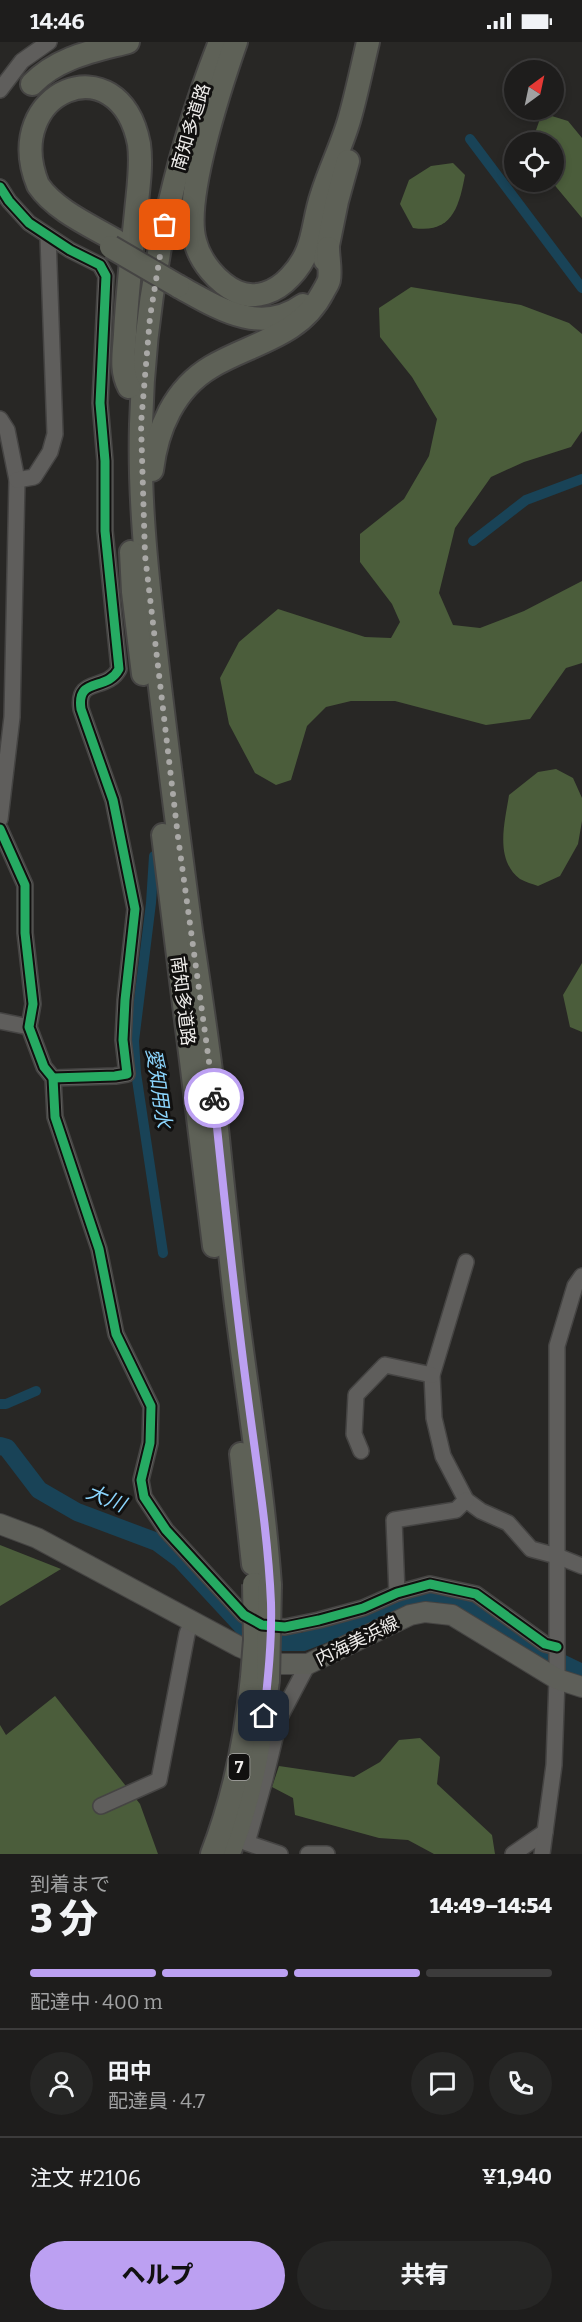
<!DOCTYPE html>
<html lang="ja">
<meta charset="utf-8">
<style>
:root{--surface:#1e1d1c;--page:#262625;--text:#f1f3f6;--muted:#a1a2a3;--line:#3c3b3b;--accent:#bca0f2}
body{margin:0;font-family:Bitter,"Noto Sans JP",serif;background:var(--page);color:var(--text);height:100vh;display:flex;flex-direction:column;font-size:22px;white-space:nowrap}
*{box-sizing:border-box;margin:0}
p{font-size:20px;color:var(--muted)}
.icon{flex:none;width:33px;height:33px;fill:none;stroke:currentColor;stroke-width:2;stroke-linecap:round;stroke-linejoin:round}
.map{position:relative;height:1812px;overflow:hidden}
.sheet{display:flex;flex-direction:column;background:var(--surface);flex:1}
.sheet>*{flex:none}
.needle{width:39px;rotate:33deg}
.controls{position:absolute;left:504px;top:18px;display:grid;gap:12px}
.controls a{display:grid;place-items:center;width:60px;height:60px;border-radius:50%;background:var(--surface);box-shadow:0 3px 9px #0003,0 0 0 2px var(--line);font-size:30px}
.pin{position:absolute;display:grid;place-items:center;width:51px;height:51px;color:#fff;margin:-26px;border-radius:12px;box-shadow:0 3px 9px #0006}
.courier{position:absolute;display:grid;place-items:center;width:60px;height:60px;margin:-30px;border:4px solid #bca0f2;border-radius:50%;background:#fff;color:#222;box-shadow:0 2px 8px #0007}
.head em{font-style:normal;font-weight:800}
.head div{display:flex;flex-direction:column-reverse}
.head{display:flex;align-items:center;justify-content:space-between;height:102px;padding:0 30px}
h1{font-size:39px;font-weight:800;line-height:45px}
.bar{display:grid;grid-template-columns:repeat(4,1fr);gap:9px 6px;align-content:center;height:72px;padding:0 30px}
.bar i{height:8px;border-radius:4px;background:var(--line)}
.bar .active{background:var(--accent)}
.bar p{grid-column:span 4}
.line{display:flex;align-items:center;gap:15px;padding:0 30px;border-top:2px solid var(--line)}
.line div{flex:1}
.round{display:grid;place-items:center;flex:none;width:63px;height:63px;border-radius:32px;background:var(--page)}
.button{display:flex;gap:12px;margin-top:auto;padding:12px 30px}
.button a{flex:1;height:69px;border-radius:36px;background:var(--accent);color:#111;font-size:24px;font-weight:800;line-height:69px;text-align:center}
.button a+a{background:var(--page);color:var(--text)}
.status{display:flex;justify-content:space-between;align-items:center;height:42px;padding:0 30px;background:var(--surface);direction:ltr}
.status svg{height:16px;fill:currentColor}
.map>svg:first-child{display:block}
.forest{fill:#4b5d3b}
.lines{fill:none;stroke-linecap:round;stroke-linejoin:round}
.canal{stroke:#194357;stroke-width:10}
.river{stroke:#194357;stroke-width:18}
.minor-casing{stroke:#454443;stroke-width:18}
.major-casing{stroke:#454443;stroke-width:22}
.highway-casing{stroke:#454443;stroke-width:26}
.minor{stroke:#5f5e5c;stroke-width:15}
.major{stroke:#5e5f59;stroke-width:20}
.highway{stroke:#5e6157;stroke-width:22}
.highway-bridge-casing{stroke:#454443;stroke-width:26;stroke-linecap:butt}
.highway-bridge{stroke:#5e6157;stroke-width:22}
.cycleway-casing{stroke:#11100f;stroke-width:13}
.cycleway{stroke:#26ab63;stroke-width:9}
.done{stroke:#a9a8a6;stroke-width:6;stroke-dasharray:0 10.8}
.route{stroke:#bca0f2;stroke-width:8}
.labels{text-anchor:middle;dominant-baseline:central;stroke-width:6;stroke-linejoin:round;paint-order:stroke}
.shield{fill:#11100f;stroke:#acaba9;stroke-width:1.5}
.shield-label{font-size:16px;font-weight:bold;fill:#efedeb}
.street-label{font-size:18px;fill:#efedeb;stroke:#11100f}
.water-label{font-size:20px;font-style:italic;fill:#8bd4fc;stroke:#11100f}
</style>
<div class="status"><b>14:46</b><svg viewBox="0 0 49 12"><path d="M0 12V9h3v3zM5 12V6h3v6zM10 12V3h3v9zM15 12V0h3v12zM26 1h20v11H26zM47 4h2v5h-2z"/></svg></div>
<div class="map">
<svg width="582" height="1812" viewBox="0 0 582 1812">
<rect width="100%" height="100%" fill="#282725"/>
<g class="forest">
<path d="M 542,71 L 568,79 L 582,96 L 582,176 L 552,140 L 554,140 L 554,100 L 537,100 L 535,91 Z"/>
<path d="M 453,121 L 465,133 C 459,165 452,192 413,186 L 400,162 L 409,138 L 431,124 Z"/>
<path d="M 411,245 L 521,263 L 569,281 L 582,292 L 582,389 L 571,405 L 524,420 L 491,435 L 455,486 L 439,551 L 453,583 L 480,586 L 524,569 L 582,539 L 582,621 L 566,626 L 530,677 L 486,683 L 395,659 L 351,659 L 326,665 L 307,684 L 291,738 L 276,743 L 255,731 L 229,682 L 220,636 L 239,600 L 278,567 L 365,595 L 391,596 L 400,580 L 392,562 L 360,520 L 360,492 L 404,457 L 429,414 L 437,377 L 412,335 L 380,295 L 379,266 Z"/>
<path d="M 556,727 L 573,736 L 582,756 L 582,779 L 578,802 L 560,834 L 538,844 C 533,842 525,840 520,837 C 494,817 505,780 509,753 L 538,730 Z"/>
<path d="M 582,921 L 582,990 L 570,985 L 563,953 Z"/>
<path d="M 0,1503 L 61,1527 L 0,1564 Z"/>
<path d="M 55,1654 L 140,1762 L 158,1812 L 0,1812 L 0,1683 L 6,1693 Z"/>
<path d="M 420,1696 L 440,1715 L 437,1742 L 492,1793 L 495,1812 L 434,1812 L 408,1798 L 379,1796 L 295,1773 L 293,1756 L 272,1745 L 279,1724 L 354,1735 L 380,1720 L 399,1698 Z"/>
</g>
<g class="lines">
<g class="canal">
<path d="M 470,97 L 582,246"/>
<path d="M 473,499 L 526,458 L 582,437"/>
<path d="M 154,814 L 151,861 L 134,999 L 136,1031 L 163,1211"/>
<path d="M 0,1362 L 6,1362 L 36,1349"/>
</g>
<path class="river" d="M 0,1404 L 7,1406 L 39,1448 L 77,1470 L 157,1500 L 180,1517 L 244,1586 L 284,1600 L 303,1600 L 329,1590 L 405,1557 L 436,1551 L 458,1556 L 477,1566 L 547,1614 L 582,1631"/>
<g class="minor-casing">
<g id="minor">
<path d="M 0,48 L 22,19 L 49,0"/>
<path d="M 0,145 L 9,159 L 29,181 L 70,208 L 100,223 L 106,234 L 100,361 L 105,419 L 105,489 L 119,627 C 107,650 76,634 81,667 L 113,758 L 135,867 L 125,958 L 123,998 L 127,1032 L 115,1034 L 53,1036"/>
<path d="M 0,377 L 7,388 L 17,438 L 12,675 L 0,777"/>
<path d="M 17,438 L 34,435 L 50,410 L 55,392 L 48,195"/>
<path d="M 0,787 L 25,843 L 25,891 L 33,962 L 29,985 L 44,1025 L 53,1036 L 55,1075 L 99,1207 L 116,1292 L 151,1364 L 150,1401 L 141,1438 L 144,1455 L 166,1488 L 244,1573 L 262,1583 L 285,1585 L 319,1578 L 363,1566 L 397,1551 L 430,1542 L 476,1552 L 545,1602 L 557,1605"/>
<path d="M 0,979 L 29,985"/>
<path d="M 466,1220 L 432,1333 L 434,1376 L 443,1414 L 466,1458 L 481,1469 L 508,1481 L 531,1507 L 557,1514 L 582,1524"/>
<path d="M 361,1409 L 354,1392 L 356,1353 L 385,1323 L 432,1333"/>
<path d="M 397,1551 L 394,1478 L 456,1468 L 466,1458"/>
<path d="M 101,1764 L 159,1738 L 187,1592 L 192,1579"/>
<path d="M 280,1812 L 247,1801 L 265,1737 L 280,1675 L 308,1622"/>
<path d="M 308,1812 L 327,1812"/>
<path d="M 513,1812 L 545,1790"/>
<path d="M 542,1812 L 554,1723 L 557,1637 L 557,1304 L 575,1244 L 582,1234"/>
</g>
</g>
<g class="major-casing">
<path id="major" d="M 0,1482 L 37,1496 L 240,1605 L 280,1622 L 308,1622 L 410,1573 L 425,1570 L 452,1573 L 557,1637 L 582,1645"/>
</g>
<g class="highway-casing">
<g id="highway">
<path d="M 220,0 C 172,121 144,252 141,382 C 139,453 146,523 154,593 C 165,692 178,790 191,889 C 198,935 205,982 211,1029 C 219,1104 226,1179 235,1255 C 247,1351 263,1446 270,1543"/>
<path d="M 236,0 C 221,43 183,157 195,199 C 200,220 218,241 237,250 C 256,258 276,250 290,235 C 316,208 311,184 322,152 C 330,126 343,101 350,75 C 357,50 362,25 368,0"/>
<path d="M 32,42 C 58,15 94,9 128,0"/>
<path d="M 115,198 C 89,183 55,168 38,143 C 0,49 119,0 139,102 C 142,124 138,148 136,170 C 132,211 127,251 125,292 C 124,311 120,328 129,345"/>
<path d="M 325,218 L 337,159 L 348,119"/>
<path d="M 178,244 C 218,266 260,294 303,263"/>
<path d="M 152,428 C 157,387 174,347 211,325 C 251,301 300,295 323,250 C 325,246 328,242 329,238 C 331,229 328,215 328,206"/>
<path d="M 131,510 L 133,550 L 143,632"/>
<path d="M 163,793 L 214,1204"/>
<path d="M 241,1412 L 253,1522"/>
<path d="M 231,1806 C 252,1751 261,1695 268,1638"/>
<path d="M 212,1812 C 234,1755 246,1696 252,1635"/>
</g>
</g>
<use href="#minor" class="minor"/>
<use href="#major" class="major"/>
<use href="#highway" class="highway"/>
<g class="highway-bridge-casing">
<g id="highway-bridge">
<path d="M 111,205 L 178,244"/>
<path d="M 252,1635 L 255,1598 L 254,1542"/>
<path d="M 268,1638 L 270,1543"/>
</g>
</g>
<use href="#highway-bridge" class="highway-bridge"/>
<g class="cycleway-casing">
<g id="cycleway">
<path d="M 0,145 L 9,159 L 29,181 L 70,208 L 100,223 L 106,234 L 100,361 L 105,419 L 105,489 L 119,627 C 107,650 76,634 81,667 L 113,758 L 135,867 L 125,958 L 123,998 L 127,1032 L 115,1034 L 53,1036"/>
<path d="M 0,787 L 25,843 L 25,891 L 33,962 L 29,985 L 44,1025 L 53,1036 L 55,1075 L 99,1207 L 116,1292 L 151,1364 L 150,1401 L 141,1438 L 144,1455 L 166,1488 L 244,1573 L 262,1583 L 285,1585 L 319,1578 L 363,1566 L 397,1551 L 430,1542 L 476,1552 L 545,1602 L 557,1605"/>
</g>
</g>
<use href="#cycleway" class="cycleway"/>
</g>
<g class="lines">
<path class="done" d="M 165,183 L 150,275 L 141,382 L 145,513 L 178,795 L 214,1056"/>
<path class="route" d="M 214,1056 C 224,1154 234,1251 247,1349 C 256,1420 268,1490 271,1561 C 272,1599 268,1636 264,1674"/>
</g>
<g class="labels">
<rect class="shield" x="228.5" y="1712" width="21" height="26" rx="4.5"/>
<g class="shield-label">
<text x="239" y="1725">7</text>
</g>
<g class="street-label">
<text transform="translate(191 85) rotate(-73)">南知多道路</text>
<text transform="translate(183 959) rotate(83)">南知多道路</text>
<text transform="translate(357 1599) rotate(-26)">内海美浜線</text>
</g>
<g class="water-label">
<text transform="translate(159 1046) rotate(82)">愛知用水</text>
<text transform="translate(106 1456) rotate(22)">大川</text>
</g>
</g>
</svg>
<div class="controls">
<a><svg class="needle" viewBox="-14 -14 28 28"><path d="M0-13l5 13h-10z" fill="#e53935"/><path d="M0 13l5-13h-10z" fill="#a1a2a3"/></svg></a>
<a><svg class="icon" aria-label="locate" viewBox="0 0 24 24"><circle cx="12" cy="12" r="6"/><path d="M12 2v4M12 18v4M2 12h4M18 12h4"/></svg></a>
</div>
<div class="pin" style="left:165px;top:183px;background:#ea580c"><svg class="icon" aria-label="bag" viewBox="0 0 24 24"><path d="M5 8h14l-1 12H6zM9 8a3 3 0 0 1 6 0"/></svg></div>
<div class="pin" style="left:264px;top:1674px;background:#1f2937"><svg class="icon" aria-label="home" viewBox="0 0 24 24"><path d="M3 11l9-7 9 7M6 9v11h12V9"/></svg></div>
<div class="courier" style="left:214px;top:1056px"><svg class="icon" aria-label="bike" viewBox="0 0 24 24"><circle cx="6" cy="16" r="4"/><circle cx="18" cy="16" r="4"/><path d="M6 16l4-8h5l3 8M10 8l3 8H6M13 5h3"/></svg></div>
</div>
<section class="sheet">
<div class="head"><div><h1>3 分</h1><p>到着まで</p></div><em>14:49–14:54</em></div>
<div class="bar"><i class="active"></i><i class="active"></i><i class="active"></i><i></i><p>配達中 · 400 m</p></div>
<div class="line" style="height:108px"><a class="round"><svg class="icon" aria-label="person" viewBox="0 0 24 24"><circle cx="12" cy="8" r="4"/><path d="M4 21q1-7 8-7t8 7"/></svg></a><div><b>田中</b><p>配達員 · 4.7</p></div><a class="round"><svg class="icon" aria-label="chat" viewBox="0 0 24 24"><path d="M4 5h16v11H9l-5 4z"/></svg></a><a class="round"><svg class="icon" aria-label="phone" viewBox="0 0 24 24"><path d="M5 4h4l2 5-3 2q2 4 5 5l2-3 5 2v4C11 20 4 13 5 4z"/></svg></a></div>
<div class="line" style="height:78px"><div>注文 #2106</div><b>¥1,940</b></div>
<div class="button"><a>ヘルプ</a><a>共有</a></div>
</section>
